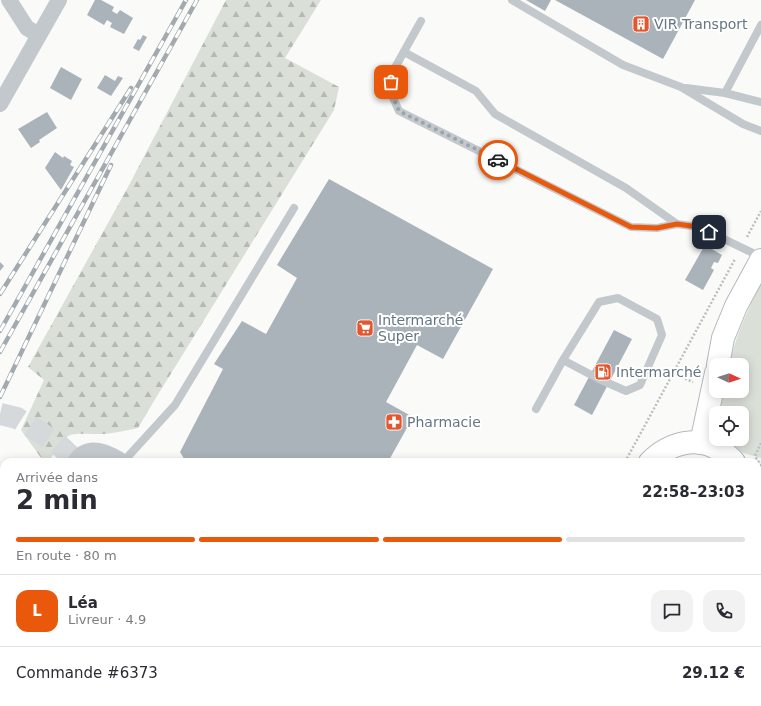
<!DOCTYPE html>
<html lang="fr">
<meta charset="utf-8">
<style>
:root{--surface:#fff;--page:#f2f2f3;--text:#2b2b33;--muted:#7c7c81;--line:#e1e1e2;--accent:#ea580c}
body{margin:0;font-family:"DejaVu Sans",sans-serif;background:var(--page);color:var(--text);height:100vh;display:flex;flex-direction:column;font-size:15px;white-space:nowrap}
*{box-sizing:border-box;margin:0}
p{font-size:13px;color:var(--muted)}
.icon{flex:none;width:22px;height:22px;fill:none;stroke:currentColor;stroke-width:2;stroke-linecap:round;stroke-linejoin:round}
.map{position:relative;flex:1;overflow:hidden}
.drawer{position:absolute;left:0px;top:458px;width:761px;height:248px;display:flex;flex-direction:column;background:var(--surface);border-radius:12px 12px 0 0;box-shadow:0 2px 10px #0003}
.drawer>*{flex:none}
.needle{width:26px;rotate:93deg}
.tools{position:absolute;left:709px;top:358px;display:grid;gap:8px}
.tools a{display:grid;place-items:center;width:40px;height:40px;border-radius:8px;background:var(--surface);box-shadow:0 2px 10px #0003;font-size:20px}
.pin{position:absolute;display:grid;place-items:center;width:34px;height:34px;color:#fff;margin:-17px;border-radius:8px;box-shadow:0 2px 6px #0006}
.courier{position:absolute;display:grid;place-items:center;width:40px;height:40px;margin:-20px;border:3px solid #ea580c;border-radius:50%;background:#fff;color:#222;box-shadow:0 1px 5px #0007}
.overview em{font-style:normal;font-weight:700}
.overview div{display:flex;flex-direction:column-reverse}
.overview{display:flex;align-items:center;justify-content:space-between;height:68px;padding:0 16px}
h1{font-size:26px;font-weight:700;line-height:30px}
.bar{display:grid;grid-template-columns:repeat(4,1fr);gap:6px 4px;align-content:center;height:48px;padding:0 16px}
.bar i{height:5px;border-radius:3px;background:var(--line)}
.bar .selected{background:var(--accent)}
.bar p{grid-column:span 4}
.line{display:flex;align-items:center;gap:10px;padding:0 16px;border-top:1px solid var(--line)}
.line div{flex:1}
.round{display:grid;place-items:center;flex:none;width:42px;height:42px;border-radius:12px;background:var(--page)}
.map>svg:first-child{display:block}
.grass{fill:url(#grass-tufts)}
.forest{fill:url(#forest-firs)}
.park{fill:#dadfd7}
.building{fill:#aab3b9}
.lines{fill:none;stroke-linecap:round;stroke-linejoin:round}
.secondary-tunnel{stroke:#d5d9db;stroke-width:22;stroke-dasharray:22 11;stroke-linecap:butt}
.secondary-casing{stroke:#b3babf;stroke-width:24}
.path{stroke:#bbbfc2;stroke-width:2.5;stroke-dasharray:2 2;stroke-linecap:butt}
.lane{stroke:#c3c8cc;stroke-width:8}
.street{stroke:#c3c8cc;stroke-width:16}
.secondary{stroke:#fff;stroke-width:22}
.rail-casing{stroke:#a2aab0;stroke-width:4.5}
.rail{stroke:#fff;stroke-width:3;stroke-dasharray:9;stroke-linecap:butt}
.done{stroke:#99a4ac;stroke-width:4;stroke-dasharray:0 7.2}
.route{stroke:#ea580c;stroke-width:5}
.labels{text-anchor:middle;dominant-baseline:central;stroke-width:4;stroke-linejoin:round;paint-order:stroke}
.poi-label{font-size:14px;fill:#657683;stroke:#fff;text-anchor:start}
</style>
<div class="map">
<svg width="761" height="706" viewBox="0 0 761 706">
<defs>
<pattern id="grass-tufts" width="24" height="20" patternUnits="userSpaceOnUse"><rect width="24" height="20" fill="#dadfd7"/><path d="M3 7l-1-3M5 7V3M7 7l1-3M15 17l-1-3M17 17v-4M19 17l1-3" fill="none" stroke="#b4b9b4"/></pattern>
<pattern id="forest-firs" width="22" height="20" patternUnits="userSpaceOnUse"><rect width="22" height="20" fill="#dadfd7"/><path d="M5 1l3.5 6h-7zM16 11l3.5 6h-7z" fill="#b4b9b4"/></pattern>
</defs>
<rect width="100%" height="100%" fill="#fafaf8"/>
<path class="grass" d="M 290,702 L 338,702 L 338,706 L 293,706 Z"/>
<g class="forest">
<path d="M 226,0 L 321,0 L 285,58 L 339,87 L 334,110 L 154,401 L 138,428 C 127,430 115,433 104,434 C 67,435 69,427 49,462 L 44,462 L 21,430 L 44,380 L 28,367 L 128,187 Z"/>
<path d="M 4,677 L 4,702 L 97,702 L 101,706 L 0,706 L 0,682 Z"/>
<path d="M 338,702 L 474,702 L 478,706 L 338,706 Z"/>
</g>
<g class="park">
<path d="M 761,284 L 761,458 L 736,451 L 727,439 L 742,439 L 742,413 L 720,413 L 724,391 L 742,391 L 742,365 L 729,365 C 736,336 747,310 761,284 Z"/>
<path d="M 535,702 L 663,702 L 661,706 L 533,706 Z"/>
</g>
<g class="building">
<path d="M 95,0 L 101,0 L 114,7 L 112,11 L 117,14 L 120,10 L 133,18 L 124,34 L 110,27 L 112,23 L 107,20 L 104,25 L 87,15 Z"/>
<path d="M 526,0 L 551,0 L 545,11 Z"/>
<path d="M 555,0 L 695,0 L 663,59 Z"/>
<path d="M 143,35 L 147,37 L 139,51 L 133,48 L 138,39 L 140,40 Z"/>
<path d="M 61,67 L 82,79 L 71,100 L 50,88 Z"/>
<path d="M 105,75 L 115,81 L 118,76 L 123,78 L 111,96 L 97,88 Z"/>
<path d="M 47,112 L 57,128 L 39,140 L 40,142 L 31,148 L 18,129 Z"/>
<path d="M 55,152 L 63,158 L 64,156 L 72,161 L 70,165 L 74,167 L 61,190 L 45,168 Z"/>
<path d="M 329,179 L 493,269 L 443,359 L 417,345 L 386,402 L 413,417 L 388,462 L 186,462 L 180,452 L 223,369 L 214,364 L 242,321 L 266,334 L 297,278 L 277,265 Z"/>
<path d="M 705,245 L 722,255 L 718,263 L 714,262 L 711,268 L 714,270 L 703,290 L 685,280 Z"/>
<path d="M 0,262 L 4,266 L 0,271 Z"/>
<path d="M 614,330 L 632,339 L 592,415 L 574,405 Z"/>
<path d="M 0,471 L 4,473 L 4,512 L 0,519 Z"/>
<path d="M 761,602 L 761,650 L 757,655 L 757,604 Z"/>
<path d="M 685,702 L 725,702 L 733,706 L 683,706 Z"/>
</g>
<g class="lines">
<path class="secondary-tunnel" d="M 0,414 L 17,418 L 58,444 L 77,462"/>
<g class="secondary-casing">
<g id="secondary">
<path d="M 718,365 L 723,338 L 736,306 L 761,260"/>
<path d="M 701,443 L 716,373"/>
<path d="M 650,462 C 669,443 699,434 722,452 C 727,455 731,458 734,462"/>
<path d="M 250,702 L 253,706"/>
<path d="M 521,706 L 524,702"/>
</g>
</g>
<g class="path">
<path d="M 747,237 L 761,211"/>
<path d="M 674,374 L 693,382"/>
<path d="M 761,443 L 755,456 L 761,466"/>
<path d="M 625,462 L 735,259"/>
<path d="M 0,548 L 4,541"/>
<path d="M 757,701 L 761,703"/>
<path d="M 109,702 L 113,706"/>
<path d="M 490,702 L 499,706"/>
<path d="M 493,706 L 495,702"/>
<path d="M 629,706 L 631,702"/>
</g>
<g class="lane">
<path d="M 512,0 L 623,65 L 681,87 L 743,124 L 761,131"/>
<path d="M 421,21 L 392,73 L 390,91 L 399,111 L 631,227 L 657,228 L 677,224 L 699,227 L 761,257"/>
<path d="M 404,52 L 476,91 L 495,114 L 626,188 L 677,224"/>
<path d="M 686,88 L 725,93 L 761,102"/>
<path d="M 725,93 L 761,25"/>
<path d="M 536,409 L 563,360 L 599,302 L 618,298 L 657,319 L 662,335 L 640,385 L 626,391 L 599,379 L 563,360"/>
<path d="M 123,462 L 175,405 L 294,208"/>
<path d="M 0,579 L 4,571"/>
</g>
<g class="street">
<path d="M 9,0 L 27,28 L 39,35"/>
<path d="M 0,104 L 59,0"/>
<path d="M 75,462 C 77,459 80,454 84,453 C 96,446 113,455 123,462"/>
<path d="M 757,511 L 761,512"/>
<path d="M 225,702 L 228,706"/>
<path d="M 270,702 L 272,706"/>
</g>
<use href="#secondary" class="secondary"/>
<g class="rail-casing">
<g id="rail">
<path d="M 0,294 L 131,88"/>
<path d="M 0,331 L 186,0"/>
<path d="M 0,352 L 197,0"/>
<path d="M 0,397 L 111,165"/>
</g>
</g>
<use href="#rail" class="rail"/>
</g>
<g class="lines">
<path class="done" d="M 391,82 L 390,91 L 399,111 L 498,160"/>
<path class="route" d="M 498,160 L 631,227 L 657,228 L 677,224 L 698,227 L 709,232"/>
</g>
<defs>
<g id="building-square" transform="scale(0.9)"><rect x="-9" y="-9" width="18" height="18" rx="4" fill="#e4572e" stroke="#fff"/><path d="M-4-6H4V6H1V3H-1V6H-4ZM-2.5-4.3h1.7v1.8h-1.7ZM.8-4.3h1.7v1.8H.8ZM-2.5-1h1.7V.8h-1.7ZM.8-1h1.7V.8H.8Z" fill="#fff"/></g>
<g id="supermarket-square" transform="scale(0.9)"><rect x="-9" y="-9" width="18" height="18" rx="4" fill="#e4572e" stroke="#fff"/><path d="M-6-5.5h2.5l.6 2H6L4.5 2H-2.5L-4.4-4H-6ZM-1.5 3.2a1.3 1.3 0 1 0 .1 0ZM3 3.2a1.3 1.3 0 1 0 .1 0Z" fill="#fff"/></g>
<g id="fuel-square" transform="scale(0.9)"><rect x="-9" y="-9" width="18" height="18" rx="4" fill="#e4572e" stroke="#fff"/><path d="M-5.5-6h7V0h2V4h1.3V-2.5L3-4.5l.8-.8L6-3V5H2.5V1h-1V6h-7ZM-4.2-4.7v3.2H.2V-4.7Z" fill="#fff"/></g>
<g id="pharmacy-square" transform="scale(0.9)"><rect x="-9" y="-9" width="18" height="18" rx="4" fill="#e4572e" stroke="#fff"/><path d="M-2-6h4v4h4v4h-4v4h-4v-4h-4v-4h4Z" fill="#fff"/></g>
</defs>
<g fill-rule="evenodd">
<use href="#building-square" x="641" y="24"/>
<use href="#supermarket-square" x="365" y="328"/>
<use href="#fuel-square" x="603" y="372"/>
<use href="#pharmacy-square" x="394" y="422"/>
</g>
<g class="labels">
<g class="poi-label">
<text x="654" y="24">VIR Transport</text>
<text x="378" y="320">Intermarché<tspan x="378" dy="16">Super</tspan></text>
<text x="616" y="372">Intermarché</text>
<text x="407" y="422">Pharmacie</text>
</g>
</g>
</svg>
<div class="tools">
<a><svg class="needle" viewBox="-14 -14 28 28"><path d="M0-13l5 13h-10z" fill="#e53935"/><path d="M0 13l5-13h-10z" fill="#7c7c81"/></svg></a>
<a><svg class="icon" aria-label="locate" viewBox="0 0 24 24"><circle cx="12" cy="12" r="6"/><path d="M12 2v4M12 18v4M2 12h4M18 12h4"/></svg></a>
</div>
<div class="pin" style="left:391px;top:82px;background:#ea580c"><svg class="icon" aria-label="bag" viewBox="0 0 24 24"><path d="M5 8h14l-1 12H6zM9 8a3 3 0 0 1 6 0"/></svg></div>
<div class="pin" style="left:709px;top:232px;background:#1f2937"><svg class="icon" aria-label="home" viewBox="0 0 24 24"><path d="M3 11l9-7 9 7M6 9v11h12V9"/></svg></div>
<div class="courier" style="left:498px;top:160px"><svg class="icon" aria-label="car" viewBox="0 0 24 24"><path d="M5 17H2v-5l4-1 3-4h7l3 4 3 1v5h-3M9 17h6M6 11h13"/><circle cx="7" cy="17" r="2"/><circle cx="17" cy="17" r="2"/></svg></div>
<section class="drawer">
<div class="overview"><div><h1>2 min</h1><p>Arrivée dans</p></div><em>22:58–23:03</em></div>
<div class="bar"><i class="selected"></i><i class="selected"></i><i class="selected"></i><i></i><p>En route · 80 m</p></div>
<div class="line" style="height:72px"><b class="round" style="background:var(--accent);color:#fff">L</b><div><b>Léa</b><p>Livreur · 4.9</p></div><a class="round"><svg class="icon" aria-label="chat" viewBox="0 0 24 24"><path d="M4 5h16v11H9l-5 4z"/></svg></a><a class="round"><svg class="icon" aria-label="phone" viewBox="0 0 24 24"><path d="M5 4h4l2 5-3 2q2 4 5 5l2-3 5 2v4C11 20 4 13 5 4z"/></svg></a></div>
<div class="line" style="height:52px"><div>Commande #6373</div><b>29.12 €</b></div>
</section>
</div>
